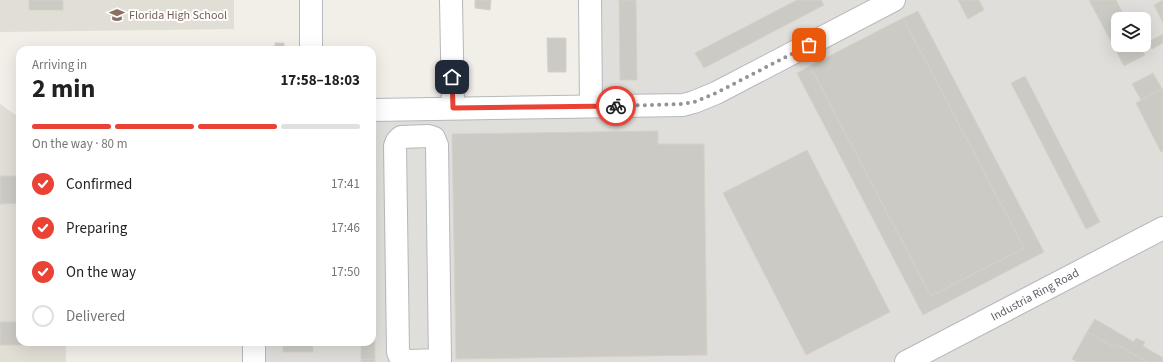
<!DOCTYPE html>
<meta charset="utf-8">
<style>
:root{--surface:#fff;--page:#f2f2f2;--text:#222;--muted:#767676;--line:#e0e0e0;--accent:#ea4335}
body{margin:0;font-family:"Source Sans 3",sans-serif;background:var(--page);color:var(--text);height:100vh;display:flex;flex-direction:column;font-size:15px;white-space:nowrap}
*{box-sizing:border-box;margin:0}
p{font-size:13px;color:var(--muted)}
.icon{flex:none;width:22px;height:22px;fill:none;stroke:currentColor;stroke-width:2;stroke-linecap:round;stroke-linejoin:round}
.map{position:relative;flex:1;overflow:hidden}
.details{position:absolute;left:16px;top:46px;width:360px;height:300px;display:flex;flex-direction:column;background:var(--surface);border-radius:12px;box-shadow:0 4px 16px #0002}
.details>*{flex:none}
.buttons{position:absolute;left:1111px;top:12px;display:grid;gap:8px}
.buttons a{display:grid;place-items:center;width:40px;height:40px;border-radius:8px;background:var(--surface);box-shadow:0 4px 16px #0002;font-size:20px}
.pin{position:absolute;display:grid;place-items:center;width:34px;height:34px;color:#fff;margin:-17px;border-radius:8px;box-shadow:0 2px 6px #0006}
.courier{position:absolute;display:grid;place-items:center;width:40px;height:40px;margin:-20px;border:3px solid #ea4335;border-radius:50%;background:#fff;color:#222;box-shadow:0 1px 5px #0007}
.headline em{font-style:normal;font-weight:700}
.headline div{display:flex;flex-direction:column-reverse}
.headline{display:flex;align-items:center;justify-content:space-between;height:68px;padding:0 16px}
h1{font-size:26px;font-weight:700;line-height:30px}
.bar{display:grid;grid-template-columns:repeat(4,1fr);gap:6px 4px;align-content:center;height:48px;padding:0 16px}
.bar i{height:5px;border-radius:3px;background:var(--line)}
.bar .current{background:var(--accent)}
.bar p{grid-column:span 4}
ol{padding:0 16px;list-style:none}
li{display:flex;align-items:center;gap:12px;height:44px}
li p{margin-inline-start:auto}
li .icon{padding:4px;border-radius:50%;background:var(--accent);color:#fff;stroke-width:4}
li:last-child{color:var(--muted)}
li i{width:22px;height:22px;border:2px solid var(--line);border-radius:50%}
.map>svg:first-child{display:block}
.industrial{fill:#e0deda;fill-rule:evenodd}
.education{fill:#e1ded6}
.building{fill:#cccac5;stroke:#d6d1c6}
.lines{fill:none;stroke-linecap:round;stroke-linejoin:round}
.minor-casing{stroke:#b5b8bc;stroke-width:24}
.minor{stroke:#fff;stroke-width:22}
.done{stroke:#929495;stroke-width:4;stroke-dasharray:0 7.2}
.route{stroke:#ea4335;stroke-width:5}
.labels{text-anchor:middle;dominant-baseline:central;stroke-width:4;stroke-linejoin:round;paint-order:stroke}
.education-label{font-size:12px;fill:#785e54;stroke:#fff;text-anchor:start}
.street-label{font-size:12px;fill:#5f6368;stroke:#fff}
</style>
<div class="map">
<svg width="1163" height="362" viewBox="0 0 1163 362">
<rect width="100%" height="100%" fill="#f1efe8"/>
<path class="industrial" d="M 589,0 L 1163,0 L 1163,362 L 254,362 L 254,342 L 372,342 L 372,110 L 590,107 ZM 1118,19 L 1144,19 L 1144,45 L 1118,45 Z"/>
<g class="education">
<path d="M 0,0 L 234,0 L 234,29 L 0,32 Z"/>
<path d="M 0,104 L 20,118 L 20,342 L 66,342 L 66,362 L 0,362 Z"/>
</g>
<g class="building">
<rect x="29" y="0" width="34" height="10"/>
<path d="M 475,0 L 491,0 L 490,10 L 475,8 Z"/>
<path d="M 619,0 L 636,0 L 637,80 L 620,80 Z"/>
<path d="M 797,0 L 821,0 L 824,5 L 704,68 L 695,53 Z"/>
<path d="M 958,0 L 979,0 L 984,10 L 968,19 Z"/>
<path d="M 1089,0 L 1116,0 L 1126,19 L 1118,19 L 1118,45 L 1140,45 L 1145,55 L 1124,66 Z"/>
<path d="M 1163,0 L 1163,23 L 1154,5 Z"/>
<path d="M 918,11 L 1044,252 L 923,315 L 797,73 L 810,66 L 931,296 L 1024,248 L 903,18 Z"/>
<path d="M 903,18 L 1024,248 L 931,296 L 810,66 Z"/>
<path d="M 1163,34 L 1163,43 L 1152,49 L 1148,42 Z"/>
<path d="M 547,38 L 566,38 L 566,72 L 548,72 Z"/>
<rect x="275" y="43" width="9" height="7"/>
<path d="M 1153,73 L 1162,89 L 1141,100 L 1132,84 Z"/>
<path d="M 1025,76 L 1100,222 L 1086,229 L 1011,83 Z"/>
<path d="M 1162,89 L 1163,89 L 1163,151 L 1161,152 L 1136,103 Z"/>
<path d="M 658,131 L 658,144 L 704,144 L 707,355 L 456,359 L 452,134 Z"/>
<path d="M 807,150 L 890,312 L 806,355 L 723,193 Z"/>
<path d="M 0,176 L 20,176 L 20,203 L 0,204 Z"/>
<path d="M 372,184 L 375,359 L 361,360 L 361,342 L 372,342 Z"/>
<path d="M 1095,319 L 1134,342 L 1136,338 L 1145,342 L 1143,346 L 1163,358 L 1163,362 L 1147,362 L 1116,344 L 1114,347 L 1087,332 Z"/>
<path d="M 0,322 L 20,322 L 20,342 L 43,342 L 43,345 L 0,345 Z"/>
<path d="M 1087,332 L 1114,347 L 1116,344 L 1147,362 L 1077,362 L 1072,359 Z"/>
<rect x="283" y="342" width="30" height="10"/>
<path d="M 375,359 L 375,362 L 361,362 L 361,360 Z"/>
</g>
<g class="lines">
<g class="minor-casing">
<g id="minor">
<path d="M 311,0 L 311,50"/>
<path d="M 451,0 L 453,108"/>
<path d="M 590,0 L 591,106"/>
<path d="M 372,110 L 683,105 L 694,102 L 716,93 L 894,0"/>
<path d="M 428,136 L 434,138 L 437,145 L 440,360 L 408,361 L 400,357 L 398,352 L 395,146 L 397,141 L 401,137 Z"/>
<path d="M 254,362 L 254,342"/>
<path d="M 906,362 L 1163,228"/>
</g>
</g>
<use href="#minor" class="minor"/>
</g>
<g class="lines">
<path class="done" d="M 616,106 L 683,104 L 694,102 L 716,93 L 809,45"/>
<path class="route" d="M 452,77 L 453,108 L 616,106"/>
</g>
<defs>
<g id="school-bare" transform="scale(1.2)"><path d="M0-5L7-2L0 1L-7-2ZM-4 1L0 2.5L4 1V4Q0 6-4 4Z" fill="#8d6e63" stroke="#fff" stroke-width="2.5" paint-order="stroke"/></g>
</defs>
<g fill-rule="evenodd">
<use href="#school-bare" x="117" y="15"/>
</g>
<g class="labels">
<g class="education-label">
<text x="129" y="15">Florida High School</text>
</g>
<g class="street-label">
<text transform="translate(1035 295) rotate(-28)">Industria Ring Road</text>
</g>
</g>
</svg>
<div class="buttons">
<a><svg class="icon" aria-label="layers" viewBox="0 0 24 24"><path d="M12 4l9 5-9 5-9-5zM3 14l9 5 9-5"/></svg></a>
</div>
<div class="pin" style="left:809px;top:45px;background:#ea580c"><svg class="icon" aria-label="bag" viewBox="0 0 24 24"><path d="M5 8h14l-1 12H6zM9 8a3 3 0 0 1 6 0"/></svg></div>
<div class="pin" style="left:452px;top:77px;background:#1f2937"><svg class="icon" aria-label="home" viewBox="0 0 24 24"><path d="M3 11l9-7 9 7M6 9v11h12V9"/></svg></div>
<div class="courier" style="left:616px;top:106px"><svg class="icon" aria-label="bike" viewBox="0 0 24 24"><circle cx="6" cy="16" r="4"/><circle cx="18" cy="16" r="4"/><path d="M6 16l4-8h5l3 8M10 8l3 8H6M13 5h3"/></svg></div>
<section class="details">
<div class="headline"><div><h1>2 min</h1><p>Arriving in</p></div><em>17:58–18:03</em></div>
<div class="bar"><i class="current"></i><i class="current"></i><i class="current"></i><i></i><p>On the way · 80 m</p></div>
<ol>
<li><svg class="icon" aria-label="check" viewBox="0 0 24 24"><path d="M5 12l5 5 9-10"/></svg>Confirmed<p>17:41</p></li>
<li><svg class="icon" aria-label="check" viewBox="0 0 24 24"><path d="M5 12l5 5 9-10"/></svg>Preparing<p>17:46</p></li>
<li><svg class="icon" aria-label="check" viewBox="0 0 24 24"><path d="M5 12l5 5 9-10"/></svg>On the way<p>17:50</p></li>
<li><i></i>Delivered</li>
</ol>
</section>
</div>
